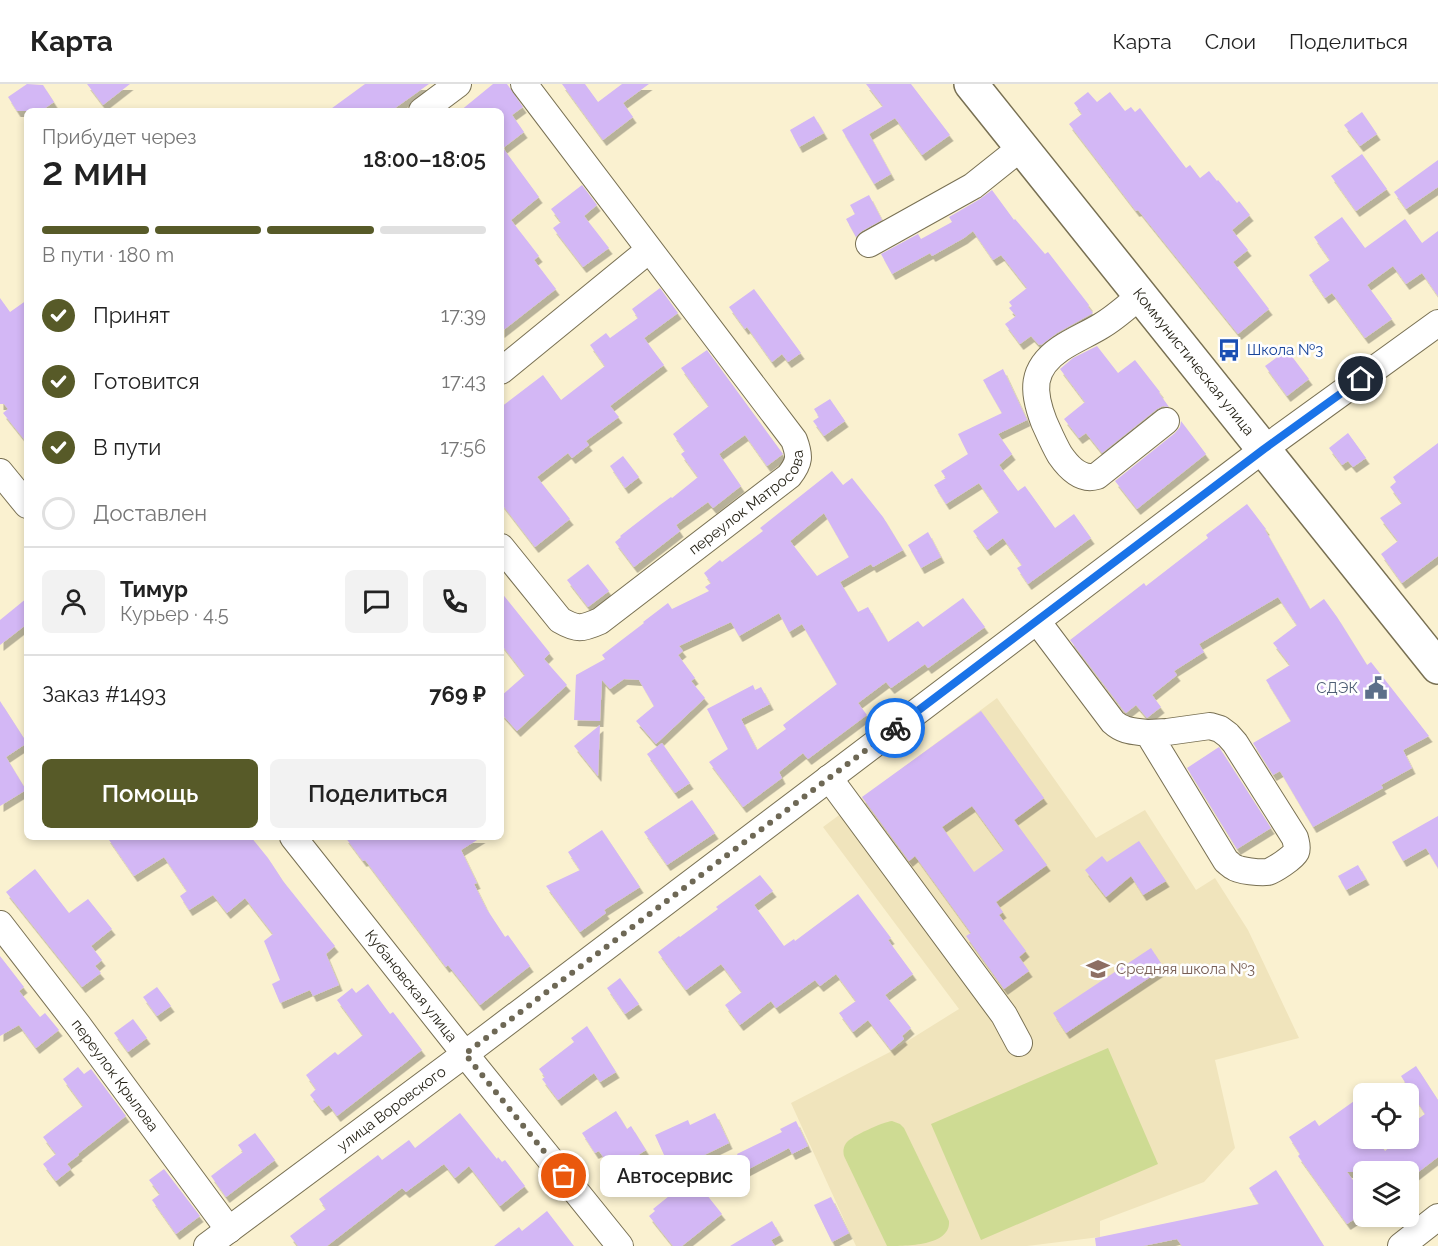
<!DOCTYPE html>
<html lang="ru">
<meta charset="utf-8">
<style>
:root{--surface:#fff;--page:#f2f2f2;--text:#222;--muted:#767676;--line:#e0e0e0;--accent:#575a28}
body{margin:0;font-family:Raleway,sans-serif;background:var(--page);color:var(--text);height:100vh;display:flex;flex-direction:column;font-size:22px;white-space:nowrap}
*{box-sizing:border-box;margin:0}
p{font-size:20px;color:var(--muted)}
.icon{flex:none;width:33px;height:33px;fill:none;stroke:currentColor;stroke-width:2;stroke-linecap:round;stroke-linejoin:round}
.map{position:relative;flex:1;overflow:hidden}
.drawer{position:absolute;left:24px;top:24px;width:480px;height:732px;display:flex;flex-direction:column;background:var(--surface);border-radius:9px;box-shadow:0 3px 9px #0003}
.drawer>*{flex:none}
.fabs{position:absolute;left:1353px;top:999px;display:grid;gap:12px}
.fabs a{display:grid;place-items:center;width:66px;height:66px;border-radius:9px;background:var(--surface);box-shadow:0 3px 9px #0003;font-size:30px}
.pin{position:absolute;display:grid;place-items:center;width:51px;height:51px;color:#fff;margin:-26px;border:3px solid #fff;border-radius:50%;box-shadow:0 2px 6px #0007}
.courier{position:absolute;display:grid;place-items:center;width:60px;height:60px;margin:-30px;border:4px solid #1a73e8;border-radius:50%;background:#fff;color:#222;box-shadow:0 2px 8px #0007}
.bubble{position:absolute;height:42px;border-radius:9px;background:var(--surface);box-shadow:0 3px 9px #0003;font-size:20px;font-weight:600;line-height:42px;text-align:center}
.summary em{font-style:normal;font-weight:600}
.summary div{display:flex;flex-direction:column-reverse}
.summary{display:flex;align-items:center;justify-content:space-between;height:102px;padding:0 18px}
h1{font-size:39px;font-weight:600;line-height:45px}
.bar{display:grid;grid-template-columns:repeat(4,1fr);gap:9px 6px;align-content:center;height:72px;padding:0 18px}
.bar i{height:8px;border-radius:4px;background:var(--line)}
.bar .selected{background:var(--accent)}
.bar p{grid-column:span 4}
.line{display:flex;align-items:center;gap:15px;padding:0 18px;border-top:2px solid var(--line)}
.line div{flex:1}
.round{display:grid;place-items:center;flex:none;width:63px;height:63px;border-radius:9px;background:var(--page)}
ol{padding:0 18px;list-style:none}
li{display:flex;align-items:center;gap:18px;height:66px}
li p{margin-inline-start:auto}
li .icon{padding:6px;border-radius:50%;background:var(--accent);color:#fff;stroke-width:4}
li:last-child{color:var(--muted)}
li i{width:33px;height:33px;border:3px solid var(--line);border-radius:50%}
.primary-button{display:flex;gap:12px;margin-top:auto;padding:12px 18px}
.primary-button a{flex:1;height:69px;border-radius:9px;background:var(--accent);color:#fff;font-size:24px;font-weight:600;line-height:69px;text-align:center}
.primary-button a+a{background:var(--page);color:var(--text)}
header{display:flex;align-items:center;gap:36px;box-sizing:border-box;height:84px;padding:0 30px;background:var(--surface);border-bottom:2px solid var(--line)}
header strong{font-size:28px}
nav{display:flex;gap:33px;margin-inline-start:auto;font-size:21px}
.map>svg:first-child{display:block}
.built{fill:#f0e4bc}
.green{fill:#cedb93}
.building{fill:#d3b7f5;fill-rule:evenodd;filter:url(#shadow)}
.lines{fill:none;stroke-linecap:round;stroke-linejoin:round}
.minor-casing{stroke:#787053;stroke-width:28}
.major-casing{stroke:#787053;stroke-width:36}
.minor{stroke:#fff;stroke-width:26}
.major{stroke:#fff;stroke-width:33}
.done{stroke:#6e6855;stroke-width:6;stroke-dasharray:0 10.8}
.route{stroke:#1a73e8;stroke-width:8}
.labels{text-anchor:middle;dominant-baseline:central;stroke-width:5;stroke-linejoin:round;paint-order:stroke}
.transit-label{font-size:15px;fill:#164399;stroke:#fefefe;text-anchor:start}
.street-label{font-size:15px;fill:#221f13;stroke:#fefefe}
.service-label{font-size:15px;fill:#4e5e75;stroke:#fefefe;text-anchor:end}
.education-label{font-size:15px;fill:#785e54;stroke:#fefefe;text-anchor:start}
</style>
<header>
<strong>Карта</strong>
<nav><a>Карта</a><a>Слои</a><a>Поделиться</a></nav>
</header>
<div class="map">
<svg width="1438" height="1162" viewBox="0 0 1438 1162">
<defs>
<filter id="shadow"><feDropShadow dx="3.5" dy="6" stdDeviation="0" flood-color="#0004"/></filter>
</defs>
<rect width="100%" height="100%" fill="#faf1d0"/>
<path class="built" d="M 997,614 L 1096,754 L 1145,726 L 1196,806 L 1215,794 L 1248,846 L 1299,954 L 1215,976 L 1235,1064 L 1204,1098 L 1100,1137 L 1100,1153 L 1027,1162 L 856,1162 L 791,1019 L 890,968 L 959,925 L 823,743 Z"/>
<g class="green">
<path d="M 1108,964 L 1158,1080 L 981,1156 L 931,1040 Z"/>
<path d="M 892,1037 L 900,1040 L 904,1044 L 949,1137 C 951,1162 906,1162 887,1162 L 844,1072 C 843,1067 843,1063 847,1058 C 852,1052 883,1038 892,1037 Z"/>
</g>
<g class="building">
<path d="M 27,0 L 43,1 L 54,18 L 41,27 L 17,27 L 8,13 Z"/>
<path d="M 87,0 L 130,0 L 103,21 Z"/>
<path d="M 365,0 L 429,0 L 391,27 L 328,27 Z"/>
<path d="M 493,0 L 507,0 L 523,23 L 512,31 L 524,48 L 503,64 L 539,113 L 511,136 L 539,172 L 534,176 L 556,205 L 501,248 L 501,27 L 460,27 Z"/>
<path d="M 562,0 L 585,0 L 598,18 L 622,0 L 649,0 L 623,19 L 633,33 L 603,56 Z"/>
<path d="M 866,0 L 911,0 L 950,51 L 922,71 L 895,34 L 869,50 L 891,90 L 874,100 L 842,46 L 883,22 Z"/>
<path d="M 1088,8 L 1097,18 L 1110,8 L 1125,27 L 1131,23 L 1135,28 L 1140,24 L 1186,84 L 1190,81 L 1200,94 L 1209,87 L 1217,97 L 1218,96 L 1237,119 L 1239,117 L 1250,131 L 1232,146 L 1248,166 L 1233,178 L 1269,225 L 1238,250 L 1138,126 L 1136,127 L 1069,40 L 1082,30 L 1074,19 Z"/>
<path d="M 1362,28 L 1377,50 L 1360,62 L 1344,41 Z"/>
<path d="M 814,32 L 824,49 L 799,63 L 790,46 Z"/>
<path d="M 1362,70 L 1387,105 L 1356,127 L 1331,92 Z"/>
<path d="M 1438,76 L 1438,103 L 1406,125 L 1394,108 Z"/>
<path d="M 582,101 L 597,121 L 584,132 L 609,164 L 583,183 L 553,144 L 561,138 L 551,125 Z"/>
<path d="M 992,106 L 1014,136 L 1015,135 L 1045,170 L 1048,168 L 1089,221 L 1088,223 L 1093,229 L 1057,249 L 1041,261 L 1040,260 L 1039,261 L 1031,252 L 1020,260 L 1005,240 L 1016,232 L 1009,224 L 1012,222 L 1009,218 L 1027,204 L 1001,171 L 993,176 L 973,147 L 964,154 L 932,172 L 930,169 L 892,190 L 881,170 L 918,150 L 921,155 L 952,138 L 949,133 L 980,115 Z"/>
<path d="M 869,111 L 882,136 L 862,147 L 856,153 L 846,135 L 855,130 L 850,121 Z"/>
<path d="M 1342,133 L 1365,164 L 1405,135 L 1422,159 L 1438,147 L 1438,212 L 1422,189 L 1406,200 L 1393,182 L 1367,201 L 1392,235 L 1365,254 L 1332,209 L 1325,214 L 1309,191 L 1330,176 L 1314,153 Z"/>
<path d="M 660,204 L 678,229 L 644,254 L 664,281 L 610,322 L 619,333 L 586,357 L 589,361 L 572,374 L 568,369 L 537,393 L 570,435 L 535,463 L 501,419 L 501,323 L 543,291 L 561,316 L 605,282 L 590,261 L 606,249 L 610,254 L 638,234 L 632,225 Z"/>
<path d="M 754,205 L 801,269 L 788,278 L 782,270 L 772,278 L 747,243 L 745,245 L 729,223 Z"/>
<path d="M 0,214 L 10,228 L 27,216 L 27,359 L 3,329 L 8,325 L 4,320 L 0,320 Z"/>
<path d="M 1097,262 L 1118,289 L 1135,276 L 1160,308 L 1159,309 L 1169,323 L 1163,322 L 1157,325 L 1102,369 L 1086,349 L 1079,354 L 1064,335 L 1085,318 L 1060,285 L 1073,274 Z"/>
<path d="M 707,266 L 783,370 L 767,382 L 745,351 L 719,370 L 741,402 L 713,424 L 708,418 L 676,441 L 680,447 L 634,483 L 615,458 L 621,453 L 620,452 L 660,421 L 671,413 L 672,414 L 698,393 L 681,370 L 685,367 L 673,350 L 709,322 L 681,284 Z"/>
<path d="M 1287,266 L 1309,295 L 1287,312 L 1265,282 Z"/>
<path d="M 1003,285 L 1027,336 L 998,350 L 1012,370 L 999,381 L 1018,407 L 1025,402 L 1055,444 L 1074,430 L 1091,454 L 1028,500 L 1017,484 L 1022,481 L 1003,454 L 987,466 L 973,447 L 999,428 L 979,399 L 946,420 L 934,401 L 946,394 L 941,387 L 968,370 L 958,350 L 1002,329 L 983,296 Z"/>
<path d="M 830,315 L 845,337 L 824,352 L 813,337 L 819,333 L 814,325 Z"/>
<path d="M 1181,337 L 1206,370 L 1137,425 L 1115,397 L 1175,349 L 1180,343 Z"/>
<path d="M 1348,349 L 1366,374 L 1353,383 L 1348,377 L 1342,381 L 1329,364 Z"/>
<path d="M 1438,359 L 1438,472 L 1402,499 L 1381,470 L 1398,457 L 1380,434 L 1402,419 L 1390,403 L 1396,398 L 1393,393 Z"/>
<path d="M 623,372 L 639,393 L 625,404 L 610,382 Z"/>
<path d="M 832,387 L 843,401 L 852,394 L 883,433 L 903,466 L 873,483 L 871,480 L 840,498 L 858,528 L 868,523 L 888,558 L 918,537 L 923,543 L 963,514 L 985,543 L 928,584 L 925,580 L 891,604 L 886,598 L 858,619 L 867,631 L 808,675 L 803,669 L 779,688 L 782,694 L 743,723 L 709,678 L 728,665 L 707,625 L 753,601 L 755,606 L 761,603 L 770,620 L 741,635 L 757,666 L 786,645 L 783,641 L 837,600 L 802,540 L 789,548 L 779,529 L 739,552 L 731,538 L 679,562 L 683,567 L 678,571 L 695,594 L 691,597 L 705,614 L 656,660 L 636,637 L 654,622 L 639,596 L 624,595 L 610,605 L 602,596 L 600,637 L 574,636 L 576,591 L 605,575 L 602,571 L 644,539 L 643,538 L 668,519 L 672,525 L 709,507 L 705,503 L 711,499 L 704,489 L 720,476 L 722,478 L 763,447 L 760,444 ZM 824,429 L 849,473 L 817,492 L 790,457 Z"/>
<path d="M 1247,420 L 1266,445 L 1265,446 L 1310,525 L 1324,515 L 1337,533 L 1367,581 L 1371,578 L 1429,652 L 1403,666 L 1412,684 L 1381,701 L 1383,704 L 1313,743 L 1280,687 L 1273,691 L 1253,659 L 1291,637 L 1266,596 L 1290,581 L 1273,559 L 1297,541 L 1278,513 L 1199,560 L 1204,568 L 1174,587 L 1177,591 L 1152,611 L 1161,623 L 1147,634 L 1136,621 L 1126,629 L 1124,627 L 1070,556 L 1144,499 L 1146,502 L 1208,454 L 1206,451 Z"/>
<path d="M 928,448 L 941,473 L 921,484 L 908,461 Z"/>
<path d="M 588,480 L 609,507 L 588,523 L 567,496 Z"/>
<path d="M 501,508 L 550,569 L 544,575 L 567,601 L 517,647 L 501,629 L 501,612 L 525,591 L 501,560 Z"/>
<path d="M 27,514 L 27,540 L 0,561 L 0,536 Z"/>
<path d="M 0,617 L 27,659 L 6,673 L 26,706 L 0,722 Z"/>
<path d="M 981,627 L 1044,714 L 1014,736 L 1047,781 L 996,818 L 1003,828 L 999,831 L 1026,867 L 1019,873 L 1029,887 L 1004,905 L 966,852 L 971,849 L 915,772 L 909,777 L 862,713 ZM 972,722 L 1004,766 L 974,788 L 942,743 Z"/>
<path d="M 600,641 L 598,692 L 574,662 Z"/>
<path d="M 662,659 L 690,699 L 675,709 L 647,670 Z"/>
<path d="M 1219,663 L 1271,744 L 1237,765 L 1187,684 Z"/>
<path d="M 692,716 L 715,749 L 667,781 L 644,748 Z"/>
<path d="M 1438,732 L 1438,784 L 1426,764 L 1403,777 L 1392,758 Z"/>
<path d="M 602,746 L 640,803 L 604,826 L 606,829 L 580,848 L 546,802 L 580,786 L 568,768 Z"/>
<path d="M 107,753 L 251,753 L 268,774 L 283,797 L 335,862 L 326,870 L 339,901 L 313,912 L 310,906 L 280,919 L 272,900 L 280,896 L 264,857 L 273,850 L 245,814 L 227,829 L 213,811 L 189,826 L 180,812 L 187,807 L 164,773 L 134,792 Z"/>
<path d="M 345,753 L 482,753 L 461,766 L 477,799 L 474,800 L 486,824 L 505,853 L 508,851 L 530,882 L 480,921 L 448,881 L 446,883 L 365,776 L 363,777 Z"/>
<path d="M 1139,757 L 1166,797 L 1143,811 L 1131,792 L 1106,813 L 1085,786 L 1102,772 L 1107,778 Z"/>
<path d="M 1358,781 L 1366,795 L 1346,806 L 1338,792 Z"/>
<path d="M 35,785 L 69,829 L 88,815 L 112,845 L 91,862 L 102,876 L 95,882 L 101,889 L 82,903 L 6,808 Z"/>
<path d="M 760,791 L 773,807 L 754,821 L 784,862 L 794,855 L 795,857 L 858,810 L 891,854 L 888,856 L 913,890 L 885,911 L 911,944 L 902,952 L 904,955 L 891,966 L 868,936 L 853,948 L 839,929 L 856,917 L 836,890 L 820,902 L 815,896 L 776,924 L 771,917 L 740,941 L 725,921 L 742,908 L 721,880 L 686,906 L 658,868 L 679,852 L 680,853 L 718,825 L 716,823 Z"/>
<path d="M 1151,864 L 1164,884 L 1066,949 L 1053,929 Z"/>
<path d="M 0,872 L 24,903 L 19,907 L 40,933 L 45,929 L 59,946 L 36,964 L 19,941 L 0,952 Z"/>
<path d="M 620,894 L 639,920 L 625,930 L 607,904 Z"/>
<path d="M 368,900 L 390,930 L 393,928 L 422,966 L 337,1032 L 329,1021 L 322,1026 L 310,1011 L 316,1005 L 306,991 L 335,968 L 338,971 L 363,951 L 337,916 L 352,904 L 356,909 Z"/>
<path d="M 157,903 L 171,922 L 157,932 L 143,913 Z"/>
<path d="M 133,935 L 147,954 L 128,968 L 114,949 Z"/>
<path d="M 587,942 L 616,988 L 600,998 L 594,989 L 558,1016 L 542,995 L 545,993 L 539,985 L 574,958 L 571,954 Z"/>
<path d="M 1416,982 L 1438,1016 L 1438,1073 L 1408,1096 L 1408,1088 L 1347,1088 L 1364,1111 L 1364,1129 L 1347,1140 L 1298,1072 L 1300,1070 L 1289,1053 L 1315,1036 L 1319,1042 L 1364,1010 L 1364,1054 L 1376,1054 L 1385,1067 L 1401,1054 L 1408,1054 L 1408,1042 L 1425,1030 L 1401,992 Z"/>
<path d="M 78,983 L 84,990 L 91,985 L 126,1032 L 78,1070 L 79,1071 L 67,1080 L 71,1085 L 56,1097 L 43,1080 L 56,1070 L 43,1053 L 83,1022 L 63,995 Z"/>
<path d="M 616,1027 L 627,1045 L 631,1042 L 646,1066 L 613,1087 L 599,1067 L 595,1069 L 582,1049 Z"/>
<path d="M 460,1029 L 497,1075 L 498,1073 L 502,1078 L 505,1076 L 525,1102 L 500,1122 L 469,1082 L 455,1094 L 444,1080 L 406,1108 L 402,1104 L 327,1162 L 298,1162 L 290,1152 L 326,1125 L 319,1115 L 378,1071 L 382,1076 L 409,1056 L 415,1064 Z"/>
<path d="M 715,1029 L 729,1059 L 696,1075 L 701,1086 L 691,1091 L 722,1130 L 682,1162 L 673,1162 L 649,1132 L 655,1127 L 653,1125 L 679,1104 L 655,1051 L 688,1036 L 690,1041 Z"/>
<path d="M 796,1037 L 808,1062 L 792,1070 L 789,1064 L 745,1087 L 737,1070 L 782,1048 L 780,1045 Z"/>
<path d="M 255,1049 L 275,1076 L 226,1113 L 211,1092 L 243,1068 L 238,1061 Z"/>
<path d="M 164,1085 L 200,1132 L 176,1150 L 152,1116 L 160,1110 L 149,1096 Z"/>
<path d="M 1276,1086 L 1324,1162 L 1182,1162 L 1177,1155 L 1143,1162 L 1096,1162 L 1095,1154 L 1259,1120 L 1249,1104 Z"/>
<path d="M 831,1113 L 849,1149 L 832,1158 L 814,1121 Z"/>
<path d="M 547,1127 L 574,1162 L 494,1162 L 519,1143 L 522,1147 Z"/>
<path d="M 772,1137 L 780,1151 L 771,1156 L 775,1162 L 730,1162 Z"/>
</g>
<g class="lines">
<g class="minor-casing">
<g id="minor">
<path d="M 422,27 L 458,0"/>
<path d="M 869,160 L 973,102 L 1022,63"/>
<path d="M 1141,211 C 1128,222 1115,234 1101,242 C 1088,250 1073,256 1060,265 C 1031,285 1032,307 1044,338 C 1049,349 1054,361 1060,371 C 1069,384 1081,397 1097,392 L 1166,337"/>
<path d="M 501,287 L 649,166"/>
<path d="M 0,388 L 27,421"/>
<path id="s1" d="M 501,463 L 560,536 C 577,546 582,545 600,537 L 789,392 C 800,378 800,372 794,356 L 524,0"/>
<path d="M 1037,537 L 1113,638 C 1124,648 1134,647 1148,649 L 1226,777 C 1229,779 1231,782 1234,783 C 1239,787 1261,789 1268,788 C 1274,786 1293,774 1296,768 C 1298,763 1296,759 1295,754 L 1235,659 L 1228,651 L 1220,645 L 1210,642 L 1167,648 L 1148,649"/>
<path d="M 829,694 L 1004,931 L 1019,959"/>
<path id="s2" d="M 293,753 L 465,970 L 620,1162"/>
<path id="s3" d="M 0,840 L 78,941 L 229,1146"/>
<path id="s4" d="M 207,1162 L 465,970 L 1264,365 L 1438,239"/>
<path d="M 1401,1162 L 1438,1133"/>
</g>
</g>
<g class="major-casing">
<g id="major">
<path id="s5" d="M 971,0 L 1438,583"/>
</g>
</g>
<use href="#minor" class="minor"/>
<use href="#major" class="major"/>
</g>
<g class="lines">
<path class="done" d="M 564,1092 L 465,970 L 895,644"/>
<path class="route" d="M 895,644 L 1264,365 L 1361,295"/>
</g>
<defs>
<g id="bus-bare" transform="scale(1.8)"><path d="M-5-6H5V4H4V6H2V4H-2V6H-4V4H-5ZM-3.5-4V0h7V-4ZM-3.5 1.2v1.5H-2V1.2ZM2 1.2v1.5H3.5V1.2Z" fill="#1a4fb4" stroke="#fefefe" stroke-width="2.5" paint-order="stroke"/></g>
<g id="civic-bare" transform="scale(1.8)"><path d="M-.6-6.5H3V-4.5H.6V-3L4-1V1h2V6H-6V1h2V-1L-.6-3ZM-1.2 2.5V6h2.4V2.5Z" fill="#5c6f8a" stroke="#fefefe" stroke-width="2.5" paint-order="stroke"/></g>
<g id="school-bare" transform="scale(1.8)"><path d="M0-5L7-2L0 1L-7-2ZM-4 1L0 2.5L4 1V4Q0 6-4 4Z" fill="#8d6e63" stroke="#fefefe" stroke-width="2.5" paint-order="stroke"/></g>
</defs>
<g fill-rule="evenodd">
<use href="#bus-bare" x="1229" y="266"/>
<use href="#civic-bare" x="1376" y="604"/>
<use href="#school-bare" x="1098" y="885"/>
</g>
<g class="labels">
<g class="transit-label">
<text x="1247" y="266">Школа №3</text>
</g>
<g class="street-label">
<text stroke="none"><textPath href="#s5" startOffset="356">Коммунистическая улица</textPath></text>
<text stroke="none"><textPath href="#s1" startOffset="327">переулок Матросова</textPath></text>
<text stroke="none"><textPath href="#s2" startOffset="190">Кубановская улица</textPath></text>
<text stroke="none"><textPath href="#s3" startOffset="190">переулок Крылова</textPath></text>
<text stroke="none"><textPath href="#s4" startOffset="230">улица Воровского</textPath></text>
</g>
<g class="service-label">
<text x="1358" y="604">СДЭК</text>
</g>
<g class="education-label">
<text x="1116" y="885">Средняя школа №3</text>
</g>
</g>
</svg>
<div class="fabs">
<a><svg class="icon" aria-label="locate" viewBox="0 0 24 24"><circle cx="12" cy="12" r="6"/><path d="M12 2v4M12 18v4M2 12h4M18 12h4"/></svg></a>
<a><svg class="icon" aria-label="layers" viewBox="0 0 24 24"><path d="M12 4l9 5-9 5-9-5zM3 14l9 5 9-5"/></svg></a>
</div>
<div class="pin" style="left:564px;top:1092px;background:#ea580c"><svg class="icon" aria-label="bag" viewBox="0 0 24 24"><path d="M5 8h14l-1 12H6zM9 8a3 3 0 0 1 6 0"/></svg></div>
<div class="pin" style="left:1361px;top:295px;background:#1f2937"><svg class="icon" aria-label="home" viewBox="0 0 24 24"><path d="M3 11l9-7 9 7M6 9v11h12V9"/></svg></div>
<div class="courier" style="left:895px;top:644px"><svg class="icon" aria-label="bike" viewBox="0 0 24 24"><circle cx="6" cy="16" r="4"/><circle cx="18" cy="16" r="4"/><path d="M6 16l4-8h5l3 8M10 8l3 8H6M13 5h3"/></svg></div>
<div class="bubble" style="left:600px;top:1071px;width:150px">Автосервис</div>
<section class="drawer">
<div class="summary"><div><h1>2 мин</h1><p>Прибудет через</p></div><em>18:00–18:05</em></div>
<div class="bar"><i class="selected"></i><i class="selected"></i><i class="selected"></i><i></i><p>В пути · 180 m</p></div>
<ol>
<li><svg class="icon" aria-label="check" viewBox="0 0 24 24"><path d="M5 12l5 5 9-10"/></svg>Принят<p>17:39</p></li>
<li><svg class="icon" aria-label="check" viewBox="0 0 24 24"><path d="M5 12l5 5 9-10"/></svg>Готовится<p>17:43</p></li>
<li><svg class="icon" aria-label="check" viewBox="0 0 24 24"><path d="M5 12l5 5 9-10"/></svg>В пути<p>17:56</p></li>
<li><i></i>Доставлен</li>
</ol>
<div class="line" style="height:108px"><a class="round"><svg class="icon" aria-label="person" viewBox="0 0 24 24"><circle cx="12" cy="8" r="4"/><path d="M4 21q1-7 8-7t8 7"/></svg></a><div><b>Тимур</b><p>Курьер · 4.5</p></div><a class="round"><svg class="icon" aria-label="chat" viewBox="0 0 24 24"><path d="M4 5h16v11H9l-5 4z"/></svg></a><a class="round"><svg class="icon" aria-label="phone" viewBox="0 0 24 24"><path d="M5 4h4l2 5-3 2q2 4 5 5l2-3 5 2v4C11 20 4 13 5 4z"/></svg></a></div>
<div class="line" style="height:78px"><div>Заказ #1493</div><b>769 ₽</b></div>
<div class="primary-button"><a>Помощь</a><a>Поделиться</a></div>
</section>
</div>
